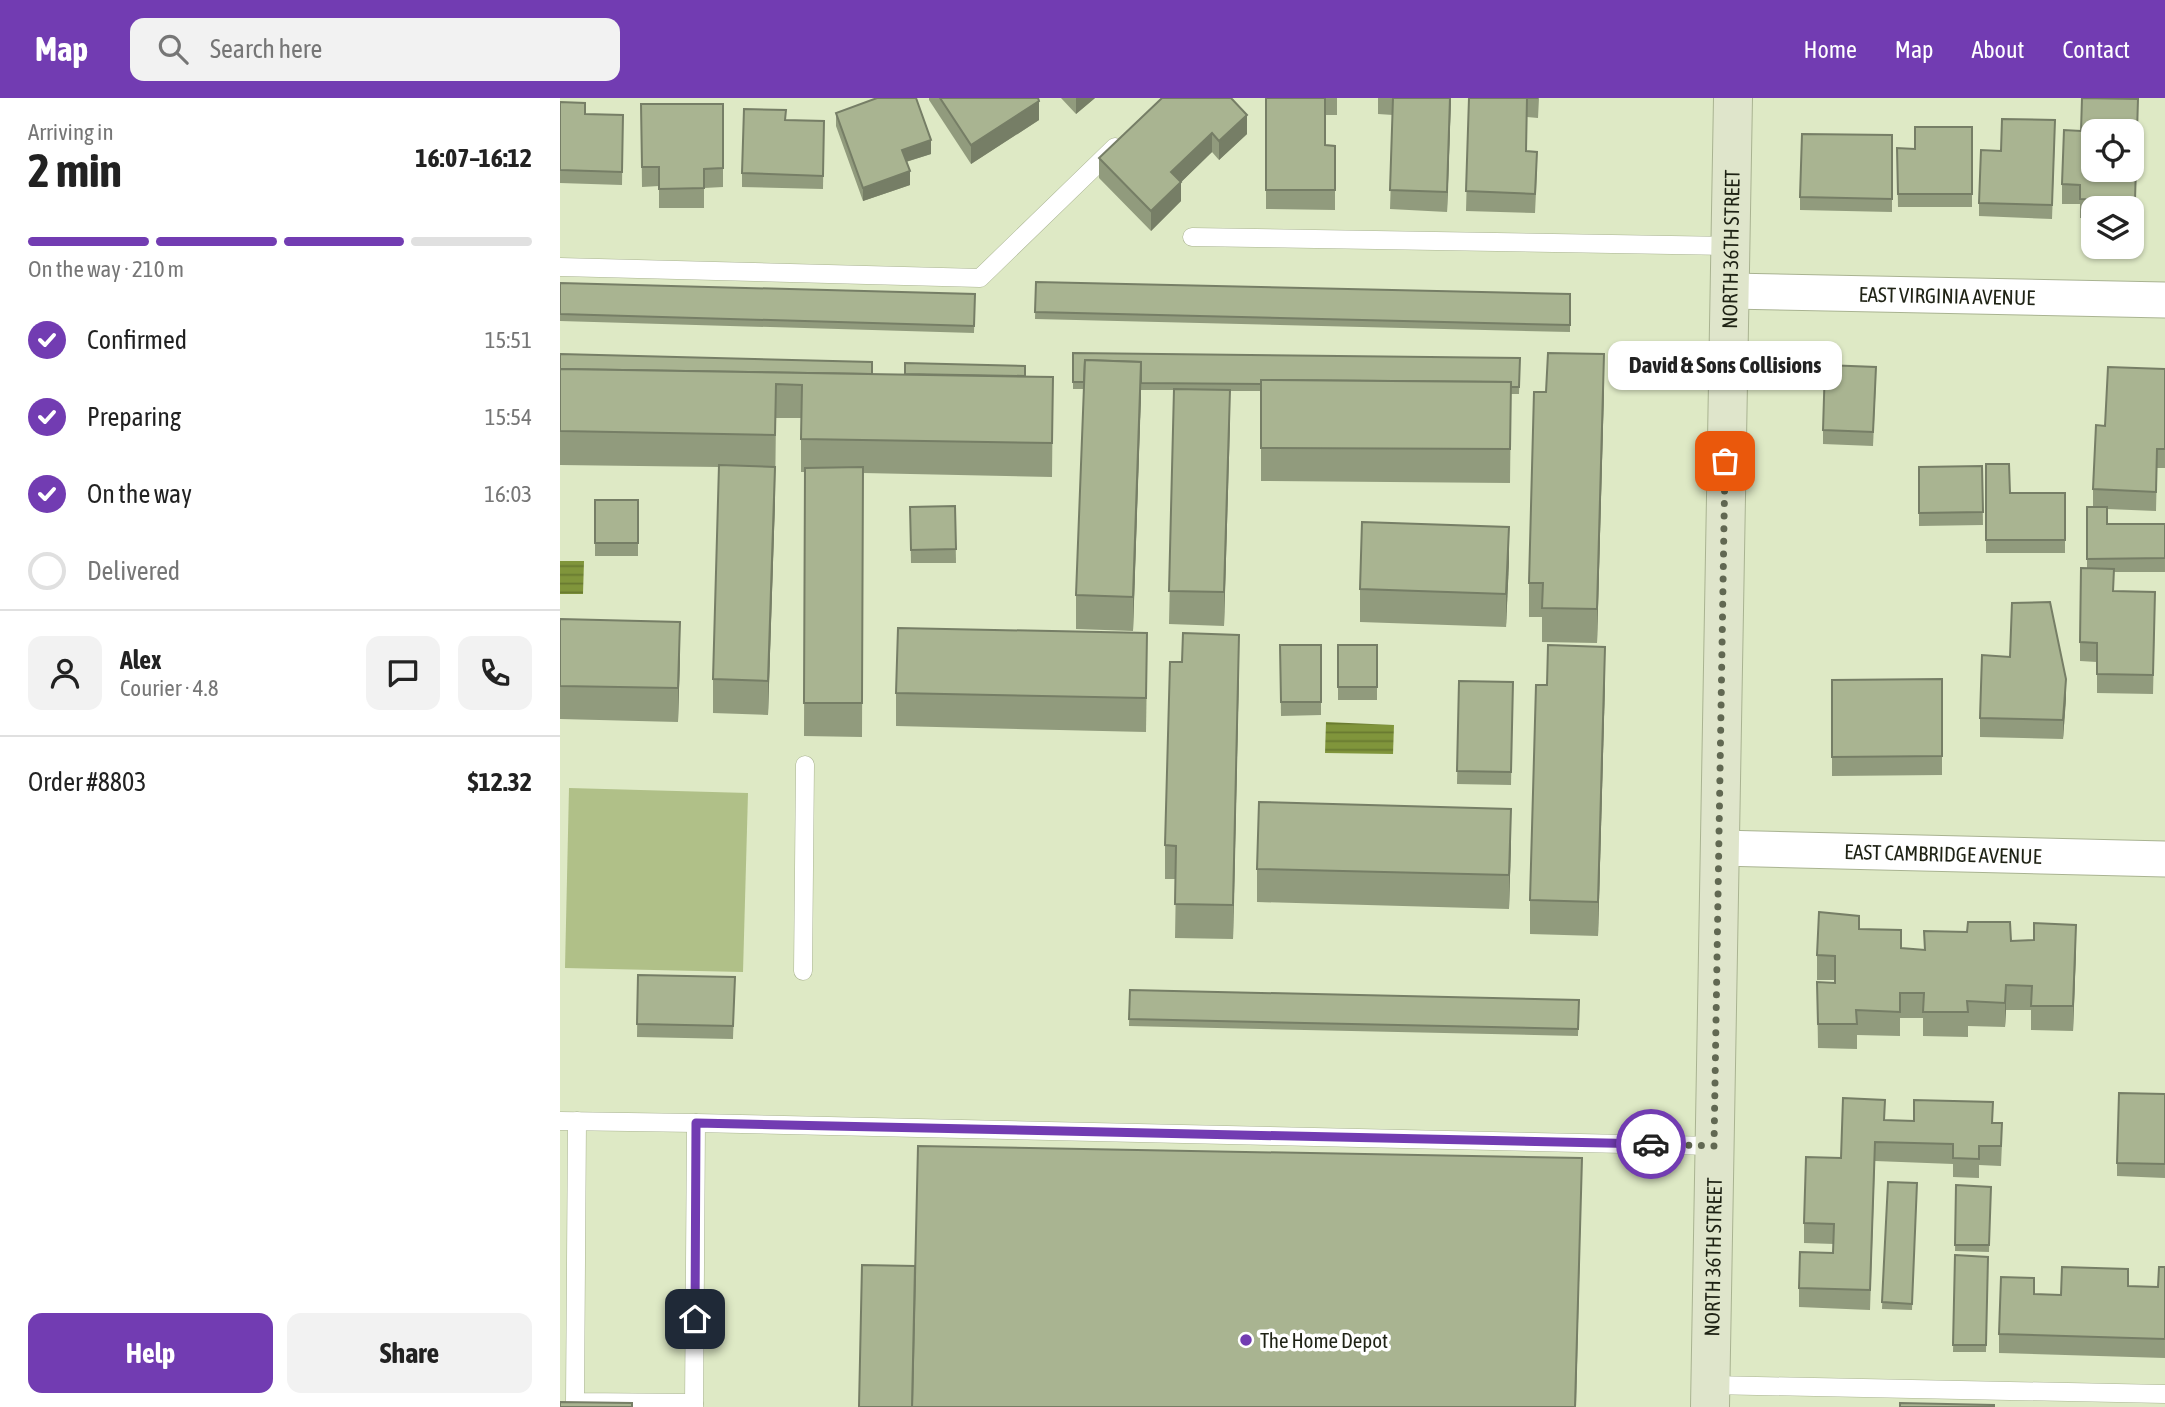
<!DOCTYPE html>
<meta charset="utf-8">
<style>
:root{--surface:#fff;--page:#f2f2f2;--text:#222;--muted:#767676;--line:#e0e0e0;--accent:#723cb2}
body{margin:0;font-family:"Asap Condensed",sans-serif;background:var(--page);color:var(--text);height:100vh;display:flex;flex-direction:column;font-size:26px;white-space:nowrap}
*{box-sizing:border-box;margin:0}
p{font-size:23px;color:var(--muted)}
.icon{flex:none;width:38px;height:38px;fill:none;stroke:currentColor;stroke-width:2;stroke-linecap:round;stroke-linejoin:round}
.map{position:relative;flex:1;overflow:hidden}
.drawer{display:flex;flex-direction:column;background:var(--surface);width:560px}
.drawer>*{flex:none}
.fabs{position:absolute;left:1521px;top:21px;display:grid;gap:14px}
.fabs a{display:grid;place-items:center;width:63px;height:63px;border-radius:14px;background:var(--surface);box-shadow:0 2px 5px #0004;font-size:35px}
.pin{position:absolute;display:grid;place-items:center;width:60px;height:60px;color:#fff;margin:-30px;border-radius:14px;box-shadow:0 4px 10px #0006}
.courier{position:absolute;display:grid;place-items:center;width:70px;height:70px;margin:-35px;border:5px solid #723cb2;border-radius:50%;background:#fff;color:#222;box-shadow:0 2px 9px #0007}
.bubble{position:absolute;height:49px;border-radius:14px;background:var(--surface);box-shadow:0 2px 5px #0004;font-size:23px;font-weight:700;line-height:49px;text-align:center}
.summary em{font-style:normal;font-weight:700}
.summary div{display:flex;flex-direction:column-reverse}
.summary{display:flex;align-items:center;justify-content:space-between;height:119px;padding:0 28px}
h1{font-size:46px;font-weight:700;line-height:52px}
.bar{display:grid;grid-template-columns:repeat(4,1fr);gap:10px 7px;align-content:center;height:84px;padding:0 28px}
.bar i{height:9px;border-radius:5px;background:var(--line)}
.bar .current{background:var(--accent)}
.bar p{grid-column:span 4}
.line{display:flex;align-items:center;gap:18px;padding:0 28px;border-top:2px solid var(--line)}
.line div{flex:1}
.round{display:grid;place-items:center;flex:none;width:74px;height:74px;border-radius:14px;background:var(--page)}
ol{padding:0 28px;list-style:none}
li{display:flex;align-items:center;gap:21px;height:77px}
li p{margin-inline-start:auto}
li .icon{padding:7px;border-radius:50%;background:var(--accent);color:#fff;stroke-width:4}
li:last-child{color:var(--muted)}
li i{width:38px;height:38px;border:4px solid var(--line);border-radius:50%}
.primary-button{display:flex;gap:14px;margin-top:auto;padding:14px 28px}
.primary-button a{flex:1;height:80px;border-radius:14px;background:var(--accent);color:#fff;font-size:28px;font-weight:700;line-height:80px;text-align:center}
.primary-button a+a{background:var(--page);color:var(--text)}
header{display:flex;align-items:center;gap:42px;box-sizing:border-box;height:98px;padding:0 35px;background:var(--accent);color:#fff}
header strong{font-size:33px}
nav{display:flex;gap:38px;margin-inline-start:auto;font-size:24px}
.search{width:490px;height:63px;background:var(--page);display:flex;align-items:center;gap:18px;box-sizing:border-box;padding:0 24px;border-radius:14px;color:var(--muted);font-size:26px}
main{display:flex;flex:1;min-height:0}
.map>svg:first-child{display:block}
.grass{fill:#b0c088}
.water{fill:url(#water-rules)}
.lines{fill:none;stroke-linecap:round;stroke-linejoin:round}
.lane-casing{stroke:#a9b391;stroke-width:19}
.street-casing{stroke:#a9b391;stroke-width:37}
.secondary-casing{stroke:#a9b391;stroke-width:40}
.lane{stroke:#fff;stroke-width:18}
.street{stroke:#fff;stroke-width:35}
.secondary{stroke:#dfe5cb;stroke-width:38}
.wall{fill:#919b7d}
.shaded-wall{fill:#767e66}
.building{fill:#a9b491;stroke:#767e66;stroke-width:2;fill-rule:evenodd}
.done{stroke:#616852;stroke-width:7;stroke-dasharray:0 12.6}
.route{stroke:#723cb2;stroke-width:9}
.poi-dot{fill:#723cb2;stroke:#fff;stroke-width:2.5}
.labels{text-anchor:middle;dominant-baseline:central;stroke-width:7;stroke-linejoin:round;paint-order:stroke}
.street-label{font-size:21px;fill:#1e2214;stroke:#fff}
.poi-label{font-size:21px;fill:#1e2214;stroke:#fff;text-anchor:start}
</style>
<header>
<strong>Map</strong>
<div class="search"><svg class="icon" aria-label="search" viewBox="0 0 24 24"><circle cx="10" cy="10" r="6"/><path d="M15 15l6 6"/></svg>Search here</div>
<nav><a>Home</a><a>Map</a><a>About</a><a>Contact</a></nav>
</header>
<main>
<section class="drawer">
<div class="summary"><div><h1>2 min</h1><p>Arriving in</p></div><em>16:07–16:12</em></div>
<div class="bar"><i class="current"></i><i class="current"></i><i class="current"></i><i></i><p>On the way · 210 m</p></div>
<ol>
<li><svg class="icon" aria-label="check" viewBox="0 0 24 24"><path d="M5 12l5 5 9-10"/></svg>Confirmed<p>15:51</p></li>
<li><svg class="icon" aria-label="check" viewBox="0 0 24 24"><path d="M5 12l5 5 9-10"/></svg>Preparing<p>15:54</p></li>
<li><svg class="icon" aria-label="check" viewBox="0 0 24 24"><path d="M5 12l5 5 9-10"/></svg>On the way<p>16:03</p></li>
<li><i></i>Delivered</li>
</ol>
<div class="line" style="height:126px"><a class="round"><svg class="icon" aria-label="person" viewBox="0 0 24 24"><circle cx="12" cy="8" r="4"/><path d="M4 21q1-7 8-7t8 7"/></svg></a><div><b>Alex</b><p>Courier · 4.8</p></div><a class="round"><svg class="icon" aria-label="chat" viewBox="0 0 24 24"><path d="M4 5h16v11H9l-5 4z"/></svg></a><a class="round"><svg class="icon" aria-label="phone" viewBox="0 0 24 24"><path d="M5 4h4l2 5-3 2q2 4 5 5l2-3 5 2v4C11 20 4 13 5 4z"/></svg></a></div>
<div class="line" style="height:91px"><div>Order #8803</div><b>$12.32</b></div>
<div class="primary-button"><a>Help</a><a>Share</a></div>
</section>
<div class="map">
<svg width="1605" height="1309" viewBox="0 0 1605 1309">
<defs>
<pattern id="water-rules" width="6" height="5" patternUnits="userSpaceOnUse" patternTransform="scale(1.75)"><rect width="6" height="5" fill="#80953b"/><path d="M0 2.5h6" fill="none" stroke="#687930"/></pattern>
</defs>
<rect width="100%" height="100%" fill="#dee9c5"/>
<path class="grass" d="M 9,690 L 188,695 L 183,874 L 5,870 Z"/>
<g class="water">
<path d="M 0,463 L 24,463 L 23,496 L 0,496 Z"/>
<path d="M 766,624 L 834,627 L 833,656 L 765,655 Z"/>
</g>
<g class="lines">
<g class="lane-casing">
<g id="lane">
<path d="M 632,139 L 1170,148"/>
<path d="M 0,169 L 420,180 L 555,49"/>
<path d="M 243,873 L 245,667"/>
<path d="M 0,1023 L 136,1025"/>
<path d="M 17,1023 L 15,1304 L 134,1305"/>
<path d="M 1150,1287 L 1605,1296"/>
<path d="M 134,1309 L 136,1025 L 1154,1048"/>
</g>
</g>
<g class="street-casing">
<g id="street">
<path id="s1" d="M 1170,193 L 1605,202"/>
<path id="s2" d="M 1159,750 L 1605,761"/>
</g>
</g>
<g class="secondary-casing">
<g id="secondary">
<path id="s3" d="M 1150,1309 L 1173,0"/>
</g>
</g>
<use href="#lane" class="lane"/>
<use href="#street" class="street"/>
<use href="#secondary" class="secondary"/>
</g>
<g class="wall">
<path d="M 369,0 L 478,0 L 479,22 L 411,66 L 369,2 Z"/>
<path d="M 501,0 L 535,0 L 516,16 Z"/>
<path d="M 602,0 L 687,36 L 659,62 L 652,54 L 621,84 L 621,103 L 591,133 L 539,80 L 539,60 Z"/>
<path d="M 706,0 L 777,0 L 777,17 L 765,17 L 765,47 L 775,48 L 775,112 L 706,111 Z"/>
<path d="M 818,0 L 891,0 L 887,114 L 830,111 L 833,17 L 818,16 Z"/>
<path d="M 909,0 L 979,0 L 978,20 L 967,19 L 966,53 L 977,73 L 975,115 L 906,113 Z"/>
<path d="M 0,4 L 25,16 L 63,17 L 62,87 L 0,85 Z"/>
<path d="M 81,6 L 163,6 L 163,89 L 144,90 L 144,110 L 99,110 L 99,88 L 82,89 Z"/>
<path d="M 276,15 L 371,56 L 346,64 L 350,87 L 303,103 L 276,28 Z"/>
<path d="M 1578,20 L 1575,121 L 1572,121 L 1572,110 L 1533,110 L 1533,120 L 1520,120 L 1520,106 L 1502,106 L 1502,86 L 1521,33 Z"/>
<path d="M 226,22 L 264,23 L 263,91 L 182,89 L 182,75 Z"/>
<path d="M 1412,29 L 1412,109 L 1338,109 L 1337,50 L 1355,51 Z"/>
<path d="M 1495,35 L 1492,121 L 1419,118 L 1419,105 L 1441,53 Z"/>
<path d="M 1332,37 L 1332,114 L 1240,112 L 1240,99 Z"/>
<path d="M 476,184 L 1010,196 L 1010,234 L 475,221 Z"/>
<path d="M 0,185 L 415,196 L 414,235 L 0,223 Z"/>
<path d="M 513,255 L 960,260 L 959,296 L 951,296 L 950,385 L 701,383 L 701,293 L 670,293 L 664,528 L 609,526 L 614,292 L 581,292 L 573,533 L 516,531 L 516,497 L 524,291 L 513,291 Z"/>
<path d="M 0,256 L 312,276 L 493,279 L 492,379 L 303,375 L 302,639 L 244,638 L 245,374 L 241,374 L 241,320 L 216,320 L 215,403 L 208,617 L 153,615 L 153,581 L 159,369 L 0,367 Z"/>
<path d="M 1605,271 L 1605,370 L 1597,370 L 1596,413 L 1547,411 L 1547,426 L 1605,426 L 1605,474 L 1554,474 L 1554,493 L 1595,513 L 1593,596 L 1537,595 L 1537,564 L 1520,563 L 1520,544 L 1527,470 L 1527,409 L 1533,409 L 1533,391 L 1545,328 Z"/>
<path d="M 1316,282 L 1313,348 L 1263,346 L 1263,332 Z"/>
<path d="M 1044,290 L 1037,545 L 982,544 L 982,519 L 969,519 L 969,485 L 986,294 Z"/>
<path d="M 1426,366 L 1450,395 L 1505,395 L 1505,455 L 1426,455 Z"/>
<path d="M 1422,368 L 1423,427 L 1359,428 L 1359,369 Z"/>
<rect x="35" y="402" width="43" height="56"/>
<path d="M 395,408 L 396,465 L 351,465 L 350,409 Z"/>
<path d="M 949,463 L 946,529 L 800,524 L 800,491 Z"/>
<path d="M 0,521 L 120,558 L 118,624 L 0,621 Z"/>
<path d="M 720,547 L 761,547 L 761,617 L 721,618 Z"/>
<rect x="778" y="547" width="39" height="55"/>
<path d="M 587,569 L 586,634 L 336,628 L 336,595 Z"/>
<path d="M 679,570 L 673,841 L 615,840 L 616,781 L 605,781 L 605,747 Z"/>
<path d="M 1382,581 L 1382,677 L 1272,678 L 1272,582 Z"/>
<path d="M 1045,582 L 1038,838 L 970,836 L 970,802 L 987,587 Z"/>
<path d="M 899,583 L 953,584 L 951,687 L 897,686 Z"/>
<path d="M 1506,600 L 1503,641 L 1420,639 L 1420,620 Z"/>
<path d="M 951,744 L 949,811 L 697,804 L 697,771 Z"/>
<path d="M 1299,831 L 1341,850 L 1364,852 L 1364,833 L 1516,851 L 1513,933 L 1471,932 L 1471,912 L 1446,912 L 1445,929 L 1408,928 L 1408,939 L 1363,938 L 1363,920 L 1340,920 L 1340,938 L 1297,937 L 1297,951 L 1258,950 L 1257,884 L 1275,885 L 1275,882 L 1257,882 L 1257,857 Z"/>
<path d="M 78,877 L 175,879 L 173,941 L 77,939 Z"/>
<path d="M 570,892 L 1019,902 L 1018,938 L 569,928 Z"/>
<path d="M 1605,996 L 1605,1080 L 1557,1078 L 1557,1065 Z"/>
<path d="M 1325,1022 L 1432,1025 L 1442,1045 L 1441,1068 L 1419,1067 L 1419,1080 L 1393,1079 L 1393,1066 L 1315,1063 L 1310,1212 L 1239,1209 L 1239,1190 L 1273,1155 L 1274,1146 L 1244,1145 L 1244,1125 L 1281,1060 Z"/>
<path d="M 1328,1084 L 1357,1085 L 1352,1212 L 1322,1211 Z"/>
<path d="M 1396,1087 L 1431,1089 L 1429,1154 L 1395,1153 Z"/>
<path d="M 1395,1157 L 1428,1159 L 1426,1254 L 1393,1254 Z"/>
<path d="M 1605,1169 L 1605,1260 L 1439,1255 L 1439,1236 L 1474,1196 L 1501,1197 L 1568,1188 L 1598,1189 Z"/>
</g>
<g class="shaded-wall">
<path d="M 516,0 L 535,0 L 516,16 Z"/>
<path d="M 890,0 L 891,0 L 887,114 L 887,94 Z"/>
<path d="M 479,3 L 479,22 L 411,66 L 411,47 Z"/>
<path d="M 687,17 L 687,36 L 659,62 L 659,43 Z"/>
<path d="M 652,35 L 652,54 L 611,94 L 611,74 Z"/>
<path d="M 371,42 L 371,56 L 342,65 L 342,52 Z"/>
<path d="M 350,73 L 350,87 L 303,103 L 303,90 Z"/>
<path d="M 621,84 L 621,103 L 591,133 L 591,113 Z"/>
<path d="M 1044,256 L 1044,290 L 1037,545 L 1037,511 Z"/>
<path d="M 581,264 L 581,298 L 573,533 L 573,499 Z"/>
<path d="M 670,292 L 670,326 L 664,528 L 664,494 Z"/>
<path d="M 215,369 L 215,403 L 208,617 L 208,583 Z"/>
<path d="M 949,429 L 949,463 L 946,529 L 946,496 Z"/>
<path d="M 120,524 L 120,558 L 118,624 L 118,590 Z"/>
<path d="M 679,537 L 679,570 L 673,841 L 673,807 Z"/>
<path d="M 1045,549 L 1045,582 L 1038,838 L 1038,804 Z"/>
<path d="M 1506,581 L 1506,600 L 1503,641 L 1503,622 Z"/>
<path d="M 951,711 L 951,744 L 949,811 L 949,777 Z"/>
<path d="M 1516,827 L 1516,851 L 1513,933 L 1513,908 Z"/>
<path d="M 1446,887 L 1446,912 L 1445,929 L 1445,905 Z"/>
<path d="M 1022,1060 L 1016,1309 L 1015,1309 Z"/>
</g>
<g class="building">
<path d="M 317,0 L 356,0 L 371,42 L 342,52 L 350,73 L 303,90 L 276,15 Z"/>
<path d="M 380,0 L 478,0 L 479,3 L 411,47 Z"/>
<path d="M 602,0 L 671,0 L 687,17 L 659,43 L 652,35 L 611,74 L 621,84 L 591,113 L 539,60 Z"/>
<path d="M 706,0 L 765,0 L 765,47 L 775,48 L 775,92 L 706,92 Z"/>
<path d="M 833,0 L 890,0 L 887,94 L 830,92 Z"/>
<path d="M 909,0 L 978,0 L 967,0 L 966,53 L 977,54 L 975,96 L 906,93 Z"/>
<path d="M 1522,0 L 1578,1 L 1575,102 L 1520,101 L 1520,87 L 1502,86 L 1504,32 L 1521,33 ZM 1533,33 L 1572,33 L 1572,72 L 1533,72 Z"/>
<path d="M 0,4 L 25,5 L 25,16 L 63,17 L 62,74 L 0,72 Z"/>
<path d="M 81,6 L 163,6 L 163,70 L 144,71 L 144,90 L 99,91 L 99,69 L 82,69 Z"/>
<path d="M 184,11 L 226,12 L 225,22 L 264,23 L 263,78 L 182,75 Z"/>
<path d="M 1442,21 L 1495,22 L 1492,107 L 1419,105 L 1421,52 L 1441,53 Z"/>
<path d="M 1355,29 L 1412,29 L 1412,96 L 1338,96 L 1337,50 L 1355,51 Z"/>
<path d="M 1242,36 L 1332,37 L 1332,101 L 1240,99 Z"/>
<path d="M 476,184 L 1010,196 L 1010,227 L 475,214 Z"/>
<path d="M 0,185 L 415,196 L 414,228 L 0,216 Z"/>
<path d="M 513,255 L 960,260 L 959,289 L 951,289 L 951,284 L 701,282 L 701,286 L 581,285 L 581,264 L 525,262 L 524,284 L 513,284 Z"/>
<path d="M 988,255 L 1044,256 L 1037,511 L 982,510 L 983,485 L 969,485 L 974,294 L 986,294 Z"/>
<path d="M 0,256 L 312,264 L 312,276 L 0,271 Z"/>
<path d="M 525,262 L 581,264 L 573,499 L 516,497 Z"/>
<path d="M 345,265 L 465,268 L 465,278 L 345,276 Z"/>
<path d="M 1265,267 L 1316,269 L 1313,334 L 1263,332 Z"/>
<path d="M 1548,269 L 1605,271 L 1605,351 L 1597,351 L 1596,394 L 1533,391 L 1536,327 L 1545,328 Z"/>
<path d="M 0,271 L 493,279 L 492,345 L 241,341 L 242,287 L 216,286 L 215,337 L 0,333 Z"/>
<path d="M 701,282 L 951,284 L 950,351 L 701,350 Z"/>
<path d="M 614,291 L 670,292 L 664,494 L 609,493 Z"/>
<path d="M 1426,366 L 1449,366 L 1450,395 L 1505,395 L 1505,442 L 1426,442 Z"/>
<path d="M 159,367 L 215,369 L 208,583 L 153,581 Z"/>
<path d="M 1422,368 L 1423,414 L 1359,415 L 1359,369 Z"/>
<path d="M 303,369 L 302,605 L 244,605 L 245,370 Z"/>
<rect x="35" y="402" width="43" height="43"/>
<path d="M 395,408 L 396,451 L 351,452 L 350,409 Z"/>
<path d="M 1527,409 L 1547,409 L 1547,426 L 1605,426 L 1605,460 L 1527,461 Z"/>
<path d="M 802,424 L 949,429 L 946,496 L 800,491 Z"/>
<path d="M 1521,470 L 1554,471 L 1553,493 L 1595,494 L 1593,577 L 1537,576 L 1537,545 L 1520,544 Z"/>
<path d="M 1490,504 L 1506,581 L 1503,622 L 1420,620 L 1422,557 L 1450,559 L 1452,505 Z"/>
<path d="M 0,521 L 120,524 L 118,590 L 0,588 Z"/>
<path d="M 338,530 L 587,535 L 586,600 L 336,595 Z"/>
<path d="M 623,535 L 679,537 L 673,807 L 615,806 L 616,748 L 605,747 L 610,564 L 622,564 Z"/>
<path d="M 720,547 L 761,547 L 761,604 L 721,604 Z"/>
<rect x="778" y="547" width="39" height="42"/>
<path d="M 988,547 L 1045,549 L 1038,804 L 970,802 L 976,587 L 987,587 Z"/>
<path d="M 1382,581 L 1382,658 L 1272,659 L 1272,582 Z"/>
<path d="M 899,583 L 953,584 L 951,674 L 897,673 Z"/>
<path d="M 699,704 L 951,711 L 949,777 L 697,771 Z"/>
<path d="M 1259,814 L 1299,818 L 1299,831 L 1341,832 L 1341,850 L 1365,852 L 1364,833 L 1407,834 L 1408,824 L 1450,824 L 1451,843 L 1474,842 L 1474,825 L 1516,827 L 1513,908 L 1471,908 L 1472,888 L 1446,887 L 1445,905 L 1407,903 L 1408,914 L 1363,914 L 1364,895 L 1340,895 L 1340,914 L 1296,912 L 1297,926 L 1258,926 L 1257,884 L 1275,885 L 1275,858 L 1257,857 Z"/>
<path d="M 78,877 L 175,879 L 173,928 L 77,926 Z"/>
<path d="M 570,892 L 1019,902 L 1018,931 L 569,921 Z"/>
<path d="M 1559,995 L 1605,996 L 1605,1066 L 1557,1065 Z"/>
<path d="M 1283,1000 L 1325,1002 L 1324,1022 L 1354,1023 L 1354,1002 L 1433,1004 L 1432,1025 L 1442,1025 L 1441,1048 L 1419,1048 L 1419,1061 L 1393,1060 L 1393,1046 L 1315,1044 L 1310,1192 L 1239,1190 L 1240,1154 L 1273,1155 L 1274,1126 L 1244,1125 L 1246,1059 L 1281,1060 Z"/>
<path d="M 358,1048 L 1022,1060 L 1015,1309 L 352,1309 Z"/>
<path d="M 1328,1084 L 1357,1085 L 1352,1206 L 1322,1204 Z"/>
<path d="M 1396,1087 L 1431,1089 L 1429,1147 L 1395,1147 Z"/>
<path d="M 1395,1157 L 1428,1159 L 1426,1247 L 1393,1247 Z"/>
<path d="M 302,1167 L 355,1168 L 352,1309 L 299,1309 Z"/>
<path d="M 1502,1169 L 1568,1171 L 1568,1188 L 1598,1189 L 1599,1169 L 1605,1169 L 1605,1241 L 1439,1236 L 1441,1179 L 1474,1180 L 1474,1196 L 1501,1197 Z"/>
<path d="M 0,1304 L 72,1305 L 72,1309 L 0,1309 Z"/>
<path d="M 1340,1305 L 1434,1307 L 1434,1309 L 1340,1309 Z"/>
</g>
<g class="lines">
<path class="done" d="M 1091,1046 L 1154,1048 L 1165,363"/>
<path class="route" d="M 135,1221 L 136,1025 L 1091,1046"/>
</g>
<circle class="poi-dot" cx="686" cy="1242" r="7"/>
<g class="labels">
<g class="street-label">
<text stroke="none"><textPath href="#s3" startOffset="1158">NORTH 36TH STREET</textPath></text>
<text stroke="none"><textPath href="#s1" startOffset="217">EAST VIRGINIA AVENUE</textPath></text>
<text stroke="none"><textPath href="#s2" startOffset="224">EAST CAMBRIDGE AVENUE</textPath></text>
<text stroke="none"><textPath href="#s3" startOffset="150">NORTH 36TH STREET</textPath></text>
</g>
<g class="poi-label">
<text x="700" y="1242">The Home Depot</text>
</g>
</g>
</svg>
<div class="fabs">
<a><svg class="icon" aria-label="locate" viewBox="0 0 24 24"><circle cx="12" cy="12" r="6"/><path d="M12 2v4M12 18v4M2 12h4M18 12h4"/></svg></a>
<a><svg class="icon" aria-label="layers" viewBox="0 0 24 24"><path d="M12 4l9 5-9 5-9-5zM3 14l9 5 9-5"/></svg></a>
</div>
<div class="pin" style="left:1165px;top:363px;background:#ea580c"><svg class="icon" aria-label="bag" viewBox="0 0 24 24"><path d="M5 8h14l-1 12H6zM9 8a3 3 0 0 1 6 0"/></svg></div>
<div class="pin" style="left:135px;top:1221px;background:#1f2937"><svg class="icon" aria-label="home" viewBox="0 0 24 24"><path d="M3 11l9-7 9 7M6 9v11h12V9"/></svg></div>
<div class="courier" style="left:1091px;top:1046px"><svg class="icon" aria-label="car" viewBox="0 0 24 24"><path d="M5 17H2v-5l4-1 3-4h7l3 4 3 1v5h-3M9 17h6M6 11h13"/><circle cx="7" cy="17" r="2"/><circle cx="17" cy="17" r="2"/></svg></div>
<div class="bubble" style="left:1048px;top:243px;width:234px">David &amp; Sons Collisions</div>
</div>
</main>
